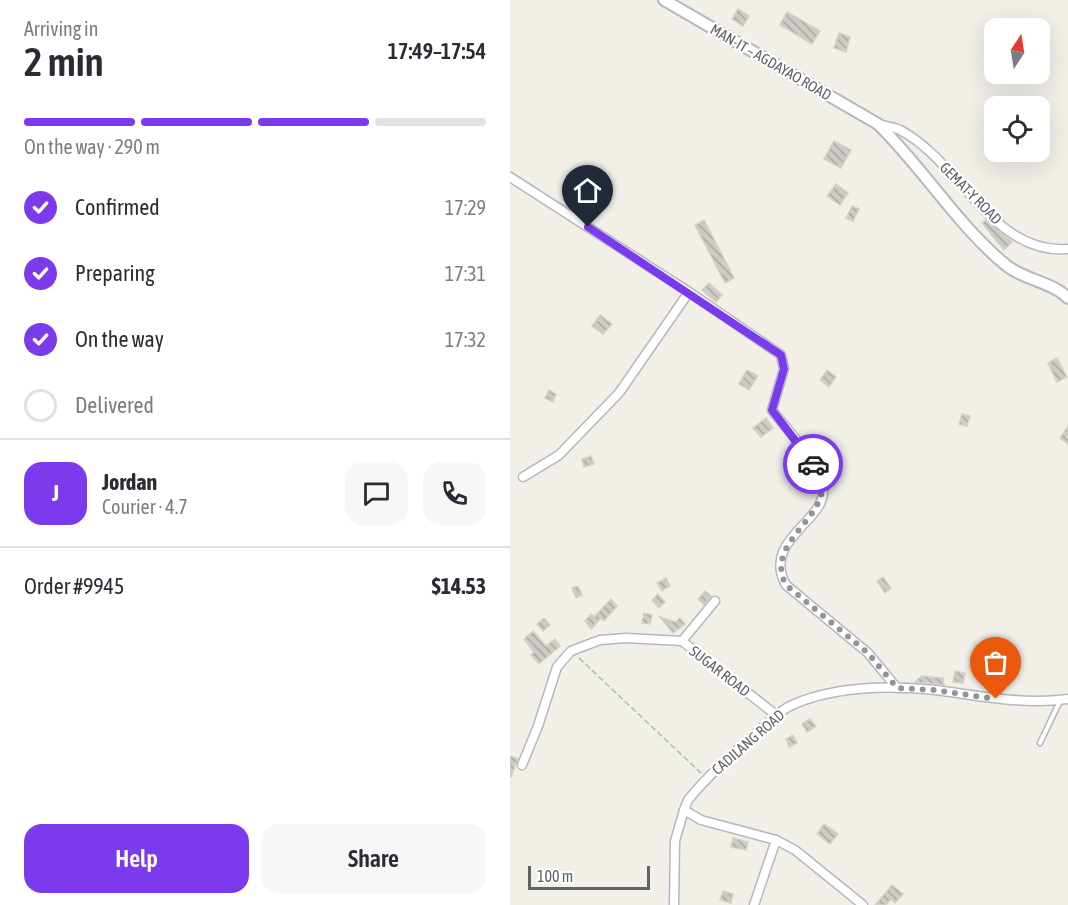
<!DOCTYPE html>
<meta charset="utf-8">
<style>
:root{--surface:#fff;--page:#f7f7f7;--text:#2b2b33;--muted:#7c7c81;--line:#e1e1e2;--accent:#7c3aed}
body{margin:0;font-family:"Asap Condensed",sans-serif;background:var(--page);color:var(--text);height:100vh;display:flex;flex-direction:column;font-size:22px;white-space:nowrap}
*{box-sizing:border-box;margin:0}
p{font-size:20px;color:var(--muted)}
.icon{flex:none;width:33px;height:33px;fill:none;stroke:currentColor;stroke-width:2;stroke-linecap:round;stroke-linejoin:round}
.map{position:relative;flex:1;overflow:hidden}
.panel{display:flex;flex-direction:column;background:var(--surface);width:510px}
.panel>*{flex:none}
.needle{width:39px;rotate:12deg}
.buttons{position:absolute;left:474px;top:18px;display:grid;gap:12px}
.buttons a{display:grid;place-items:center;width:66px;height:66px;border-radius:12px;background:var(--surface);box-shadow:0 6px 24px #0002;font-size:30px}
.scale{position:absolute;left:18px;bottom:15px;width:122px;box-sizing:border-box;padding-left:6px;border:3px solid #5f6368;border-top:0;font-size:16px;line-height:21px;white-space:nowrap;color:#5f6368;-webkit-text-stroke:4px #fff;paint-order:stroke}
.pin{position:absolute;display:grid;place-items:center;width:51px;height:51px;color:#fff;margin:-62px -26px;border-radius:50% 50% 50% 0;rotate:-45deg;box-shadow:0 0 6px #0007}
.pin .icon{rotate:45deg}
.courier{position:absolute;display:grid;place-items:center;width:60px;height:60px;margin:-30px;border:4px solid #7c3aed;border-radius:50%;background:#fff;color:#222;box-shadow:0 2px 8px #0007}
.summary em{font-style:normal;font-weight:600}
.summary div{display:flex;flex-direction:column-reverse}
.summary{display:flex;align-items:center;justify-content:space-between;height:102px;padding:0 24px}
h1{font-size:39px;font-weight:600;line-height:45px}
.bar{display:grid;grid-template-columns:repeat(4,1fr);gap:9px 6px;align-content:center;height:72px;padding:0 24px}
.bar i{height:8px;border-radius:4px;background:var(--line)}
.bar .current{background:var(--accent)}
.bar p{grid-column:span 4}
.line{display:flex;align-items:center;gap:15px;padding:0 24px;border-top:2px solid var(--line)}
.line div{flex:1}
.round{display:grid;place-items:center;flex:none;width:63px;height:63px;border-radius:18px;background:var(--page)}
ol{padding:0 24px;list-style:none}
li{display:flex;align-items:center;gap:18px;height:66px}
li p{margin-inline-start:auto}
li .icon{padding:6px;border-radius:50%;background:var(--accent);color:#fff;stroke-width:4}
li:last-child{color:var(--muted)}
li i{width:33px;height:33px;border:3px solid var(--line);border-radius:50%}
.primary-button{display:flex;gap:12px;margin-top:auto;padding:12px 24px}
.primary-button a{flex:1;height:69px;border-radius:18px;background:var(--accent);color:#fff;font-size:24px;font-weight:600;line-height:69px;text-align:center}
.primary-button a+a{background:var(--page);color:var(--text)}
main{display:flex;flex:1;min-height:0}
.map>svg:first-child{display:block}
.building{fill:url(#building-back-hatch);stroke:#d6d1c6;stroke-width:1.5}
.lines{fill:none;stroke-linecap:round;stroke-linejoin:round}
.service-casing{stroke:#b5b8bc;stroke-width:7}
.minor-casing{stroke:#b5b8bc;stroke-width:11}
.tertiary-casing{stroke:#b5b8bc;stroke-width:14}
.path{stroke:#9cc7a9;stroke-width:1.5;stroke-dasharray:6 3;stroke-linecap:butt}
.service{stroke:#fff;stroke-width:4}
.minor{stroke:#fff;stroke-width:8}
.tertiary{stroke:#fff;stroke-width:10}
.done{stroke:#929495;stroke-width:6;stroke-dasharray:0 10.8}
.route{stroke:#7c3aed;stroke-width:8}
.labels{text-anchor:middle;dominant-baseline:central;stroke-width:4.5;stroke-linejoin:round;paint-order:stroke}
.street-label{font-size:15px;fill:#5f6368;stroke:#fff}
</style>
<main>
<section class="panel">
<div class="summary"><div><h1>2 min</h1><p>Arriving in</p></div><em>17:49–17:54</em></div>
<div class="bar"><i class="current"></i><i class="current"></i><i class="current"></i><i></i><p>On the way · 290 m</p></div>
<ol>
<li><svg class="icon" aria-label="check" viewBox="0 0 24 24"><path d="M5 12l5 5 9-10"/></svg>Confirmed<p>17:29</p></li>
<li><svg class="icon" aria-label="check" viewBox="0 0 24 24"><path d="M5 12l5 5 9-10"/></svg>Preparing<p>17:31</p></li>
<li><svg class="icon" aria-label="check" viewBox="0 0 24 24"><path d="M5 12l5 5 9-10"/></svg>On the way<p>17:32</p></li>
<li><i></i>Delivered</li>
</ol>
<div class="line" style="height:108px"><b class="round" style="background:var(--accent);color:#fff">J</b><div><b>Jordan</b><p>Courier · 4.7</p></div><a class="round"><svg class="icon" aria-label="chat" viewBox="0 0 24 24"><path d="M4 5h16v11H9l-5 4z"/></svg></a><a class="round"><svg class="icon" aria-label="phone" viewBox="0 0 24 24"><path d="M5 4h4l2 5-3 2q2 4 5 5l2-3 5 2v4C11 20 4 13 5 4z"/></svg></a></div>
<div class="line" style="height:78px"><div>Order #9945</div><b>$14.53</b></div>
<div class="primary-button"><a>Help</a><a>Share</a></div>
</section>
<div class="map">
<svg width="558" height="905" viewBox="0 0 558 905">
<defs>
<pattern id="building-back-hatch" width="6" height="6" patternUnits="userSpaceOnUse" patternTransform="scale(1.5)"><rect width="6" height="6" fill="#cccac5"/><path d="M-1 5l2 2M0 0l6 6M5-1l2 2" fill="none" stroke="#a9a8a4"/></pattern>
</defs>
<rect width="100%" height="100%" fill="#f1efe8"/>
<g class="building">
<path d="M 228,9 L 239,16 L 233,26 L 222,19 Z"/>
<path d="M 277,12 L 310,31 L 302,44 L 270,25 Z"/>
<path d="M 329,33 L 340,37 L 336,52 L 324,48 Z"/>
<path d="M 324,141 L 341,150 L 331,168 L 314,159 Z"/>
<path d="M 326,184 L 338,193 L 330,205 L 317,196 Z"/>
<path d="M 342,206 L 349,209 L 343,221 L 336,218 Z"/>
<path d="M 194,220 L 224,278 L 215,283 L 185,225 Z"/>
<path d="M 476,220 L 502,242 L 494,250 L 472,223 Z"/>
<path d="M 199,283 L 212,295 L 206,302 L 192,290 Z"/>
<path d="M 90,315 L 102,324 L 93,334 L 82,326 Z"/>
<path d="M 547,358 L 557,377 L 547,382 L 538,363 Z"/>
<path d="M 237,370 L 248,376 L 239,390 L 229,384 Z"/>
<path d="M 317,370 L 326,377 L 319,387 L 310,380 Z"/>
<path d="M 39,390 L 46,394 L 43,402 L 35,398 Z"/>
<path d="M 452,414 L 460,416 L 457,426 L 449,424 Z"/>
<path d="M 256,418 L 263,428 L 251,437 L 243,428 Z"/>
<path d="M 558,426 L 558,444 L 550,438 Z"/>
<path d="M 81,456 L 84,464 L 74,467 L 72,459 Z"/>
<path d="M 373,577 L 381,588 L 375,593 L 367,581 Z"/>
<path d="M 156,578 L 160,586 L 152,591 L 147,583 Z"/>
<path d="M 68,586 L 72,595 L 66,598 L 62,588 Z"/>
<path d="M 195,591 L 201,596 L 194,605 L 188,599 Z"/>
<path d="M 148,594 L 155,602 L 149,608 L 142,600 Z"/>
<path d="M 101,599 L 107,606 L 94,621 L 91,618 L 81,629 L 75,621 L 81,614 L 84,617 Z"/>
<path d="M 134,613 L 142,615 L 140,624 L 132,623 Z"/>
<path d="M 150,617 L 165,622 L 170,618 L 175,624 L 163,633 Z"/>
<path d="M 34,618 L 40,625 L 33,631 L 27,624 Z"/>
<path d="M 23,631 L 36,646 L 45,639 L 50,646 L 29,664 L 21,655 L 24,652 L 14,639 Z"/>
<path d="M 477,666 L 491,669 L 489,679 L 475,676 Z"/>
<path d="M 445,671 L 455,673 L 453,683 L 443,682 Z"/>
<path d="M 412,676 L 433,678 L 434,685 L 405,682 Z"/>
<path d="M 300,719 L 306,726 L 297,732 L 292,724 Z"/>
<path d="M 283,735 L 287,743 L 279,747 L 276,739 Z"/>
<path d="M 0,756 L 8,759 L 1,777 L 0,777 Z"/>
<path d="M 314,824 L 328,834 L 320,844 L 307,834 Z"/>
<path d="M 223,838 L 238,842 L 236,850 L 221,847 Z"/>
<path d="M 382,885 L 393,894 L 385,903 L 381,899 L 376,905 L 365,905 Z"/>
<path d="M 213,891 L 223,894 L 221,903 L 210,900 Z"/>
</g>
<g class="lines">
<g class="service-casing">
<path id="service" d="M 530,743 L 550,701"/>
</g>
<g class="minor-casing">
<g id="minor">
<path d="M 368,124 C 375,126 384,127 390,130 C 450,161 482,255 558,249"/>
<path d="M 0,177 L 179,292 L 271,355 L 274,369 L 262,410 C 277,430 311,464 313,488 C 317,522 251,539 276,585 L 358,653 L 387,688"/>
<path d="M 13,477 L 49,455 L 109,393 L 179,292"/>
<path d="M 172,641 L 205,601"/>
<path d="M 12,765 L 28,726 L 47,667 L 61,651 L 90,640 L 116,638 L 172,641 L 266,715"/>
<path d="M 164,905 L 165,841 L 174,810"/>
<path d="M 244,905 L 266,840"/>
<path d="M 353,905 L 285,850 L 266,840 L 191,820 L 174,810 L 178,800 C 200,773 227,750 253,727 C 262,720 268,713 278,707 C 320,686 380,685 426,690 C 471,696 513,705 558,699"/>
</g>
</g>
<g class="tertiary-casing">
<path id="tertiary" d="M 154,0 L 368,124 C 414,169 447,225 497,266 C 515,280 542,282 558,298"/>
</g>
<path class="path" d="M 69,658 L 192,774"/>
<use href="#service" class="service"/>
<use href="#minor" class="minor"/>
<use href="#tertiary" class="tertiary"/>
</g>
<g class="lines">
<path class="done" d="M 303,464 C 340,512 250,536 276,585 L 358,653 L 387,688 L 424,690 L 486,699"/>
<path class="route" d="M 78,227 L 271,355 L 274,369 L 262,410 L 303,464"/>
</g>
<g class="labels">
<g class="street-label">
<text transform="translate(261 62) rotate(30)">MAN-IT – AGDAYAO ROAD</text>
<text transform="translate(461 193) rotate(45)">GEMAT-Y ROAD</text>
<text transform="translate(210 671) rotate(38)">SUGAR ROAD</text>
<text transform="translate(238 742) rotate(-41)">CADILANG ROAD</text>
</g>
</g>
</svg>
<div class="buttons">
<a><svg class="needle" viewBox="-14 -14 28 28"><path d="M0-13l5 13h-10z" fill="#e53935"/><path d="M0 13l5-13h-10z" fill="#7c7c81"/></svg></a>
<a><svg class="icon" aria-label="locate" viewBox="0 0 24 24"><circle cx="12" cy="12" r="6"/><path d="M12 2v4M12 18v4M2 12h4M18 12h4"/></svg></a>
</div>
<div class="scale">100 m</div>
<div class="pin" style="left:486px;top:699px;background:#ea580c"><svg class="icon" aria-label="bag" viewBox="0 0 24 24"><path d="M5 8h14l-1 12H6zM9 8a3 3 0 0 1 6 0"/></svg></div>
<div class="pin" style="left:78px;top:227px;background:#1f2937"><svg class="icon" aria-label="home" viewBox="0 0 24 24"><path d="M3 11l9-7 9 7M6 9v11h12V9"/></svg></div>
<div class="courier" style="left:303px;top:464px"><svg class="icon" aria-label="car" viewBox="0 0 24 24"><path d="M5 17H2v-5l4-1 3-4h7l3 4 3 1v5h-3M9 17h6M6 11h13"/><circle cx="7" cy="17" r="2"/><circle cx="17" cy="17" r="2"/></svg></div>
</div>
</main>
